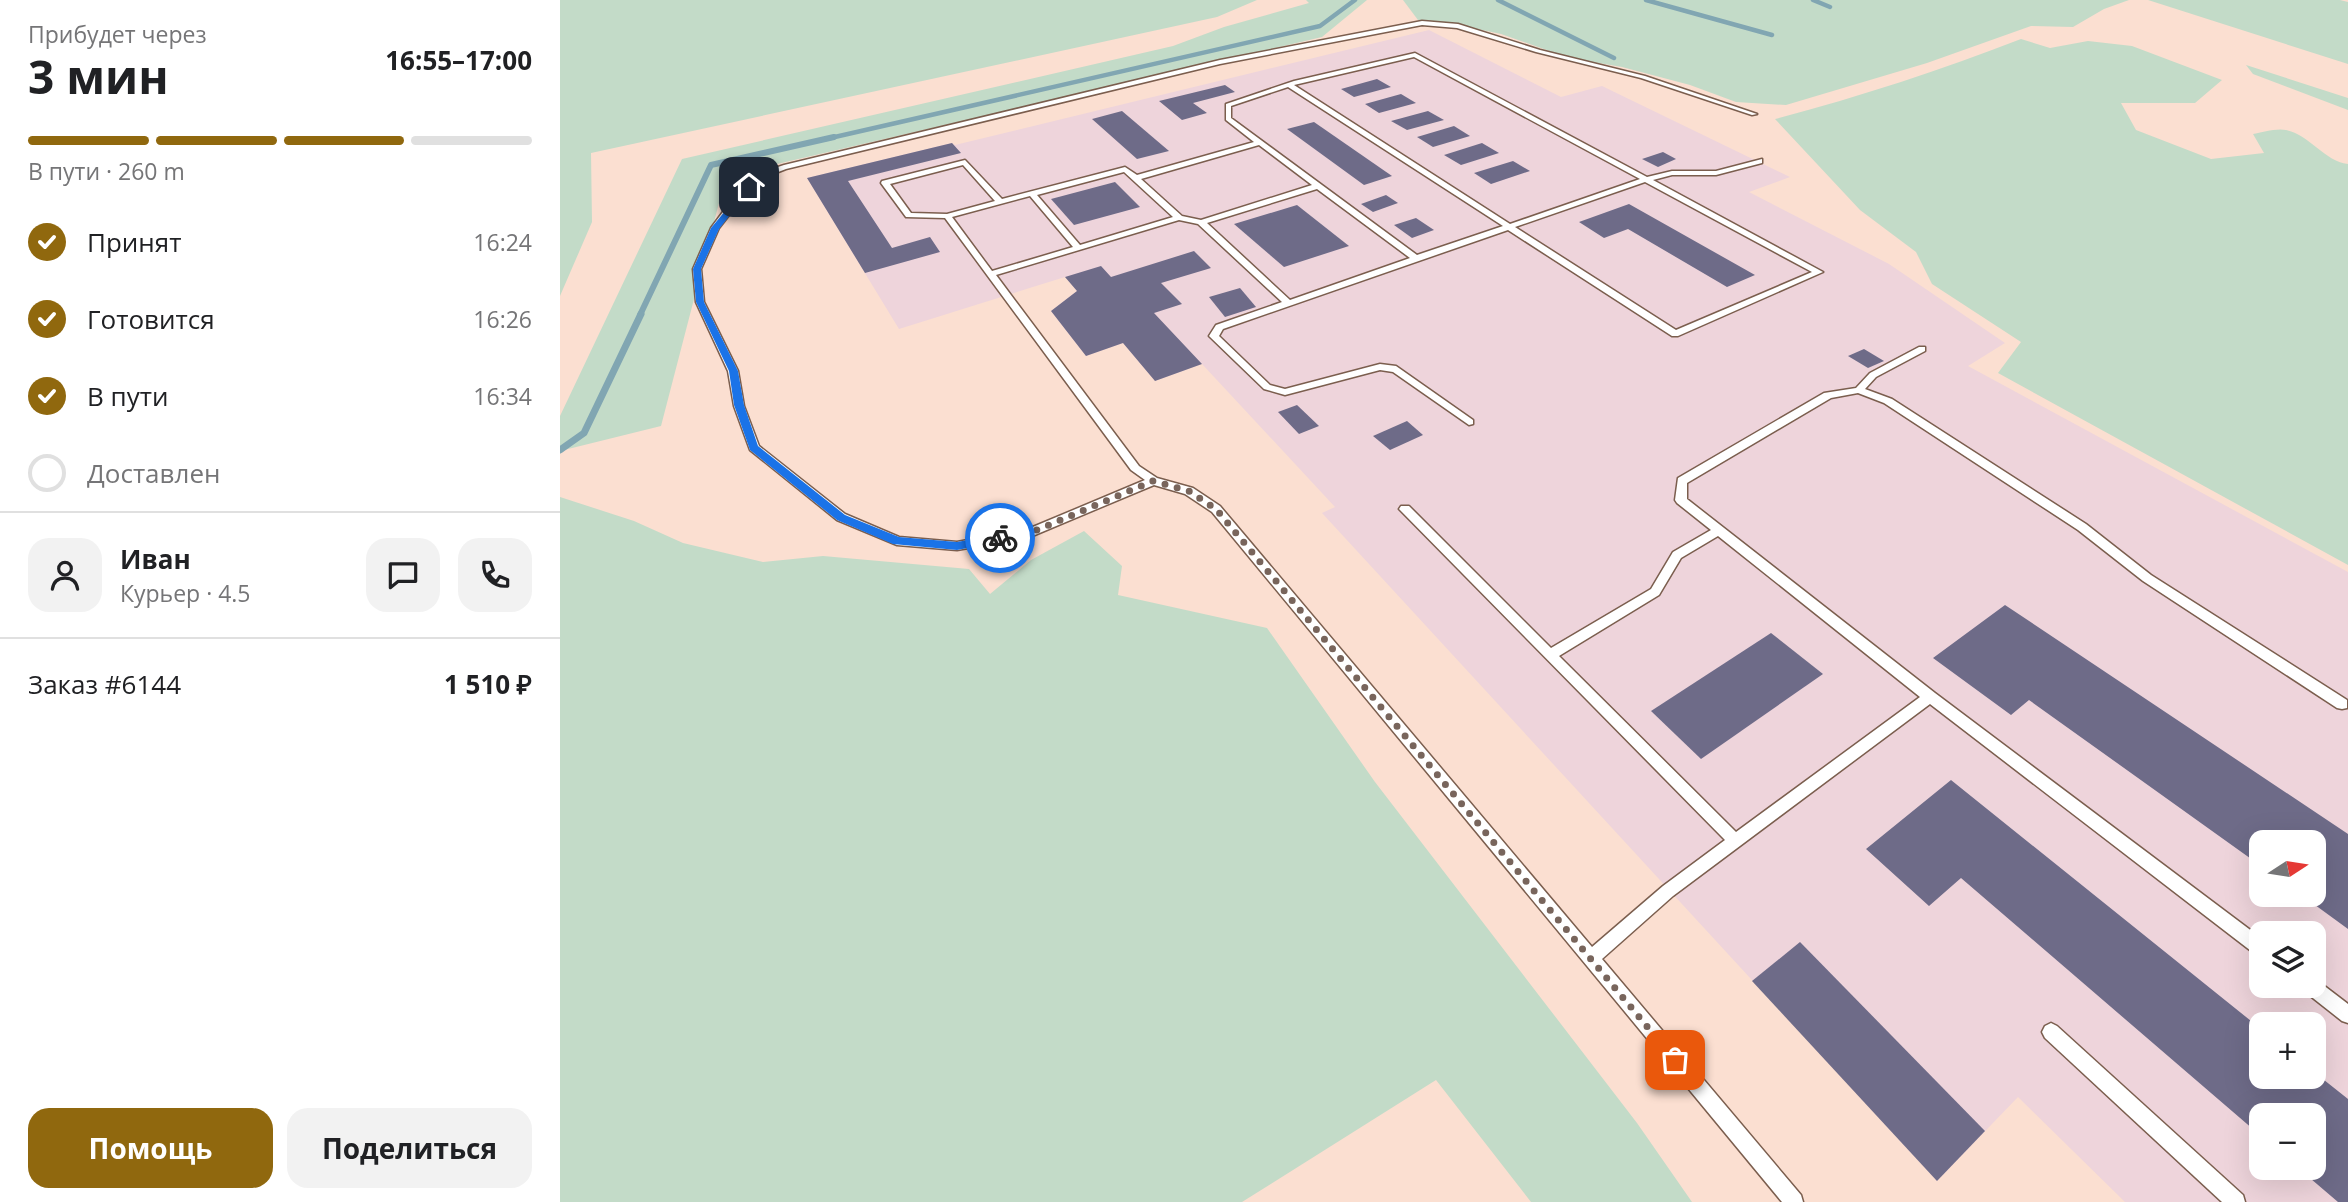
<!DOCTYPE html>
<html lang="ru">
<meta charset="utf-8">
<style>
:root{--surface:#fff;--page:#f2f2f2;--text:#202124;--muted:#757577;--line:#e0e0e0;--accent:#90680e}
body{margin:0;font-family:"Open Sans",sans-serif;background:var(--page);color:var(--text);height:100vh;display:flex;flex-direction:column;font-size:26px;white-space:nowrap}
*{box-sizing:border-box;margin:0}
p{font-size:23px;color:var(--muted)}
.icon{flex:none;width:38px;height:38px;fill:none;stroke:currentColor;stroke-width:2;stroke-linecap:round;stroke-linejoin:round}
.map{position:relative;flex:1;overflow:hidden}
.side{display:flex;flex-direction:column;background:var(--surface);width:560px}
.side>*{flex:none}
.needle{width:46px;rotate:78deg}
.controls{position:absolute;left:1689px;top:830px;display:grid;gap:14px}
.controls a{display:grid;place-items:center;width:77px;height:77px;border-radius:14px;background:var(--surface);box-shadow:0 7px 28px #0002;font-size:35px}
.pin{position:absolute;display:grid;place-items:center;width:60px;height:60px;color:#fff;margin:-30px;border-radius:14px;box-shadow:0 4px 10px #0006}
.courier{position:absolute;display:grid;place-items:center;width:70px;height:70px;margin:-35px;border:5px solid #1a73e8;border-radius:50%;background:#fff;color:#222;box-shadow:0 2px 9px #0007}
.headline em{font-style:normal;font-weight:700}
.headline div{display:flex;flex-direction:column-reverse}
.headline{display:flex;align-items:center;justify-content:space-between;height:119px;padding:0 28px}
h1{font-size:46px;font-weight:700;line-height:52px}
.bar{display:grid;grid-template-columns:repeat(4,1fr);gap:10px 7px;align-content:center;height:84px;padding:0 28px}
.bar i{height:9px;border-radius:5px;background:var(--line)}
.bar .selected{background:var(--accent)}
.bar p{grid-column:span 4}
.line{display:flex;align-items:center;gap:18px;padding:0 28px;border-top:2px solid var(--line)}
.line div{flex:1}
.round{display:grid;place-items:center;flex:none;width:74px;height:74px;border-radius:21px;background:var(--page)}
ol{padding:0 28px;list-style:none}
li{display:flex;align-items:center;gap:21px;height:77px}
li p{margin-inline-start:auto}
li .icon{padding:7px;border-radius:50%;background:var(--accent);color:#fff;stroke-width:4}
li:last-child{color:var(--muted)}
li i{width:38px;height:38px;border:4px solid var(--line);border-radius:50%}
.action{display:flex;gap:14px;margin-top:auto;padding:14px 28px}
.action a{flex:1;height:80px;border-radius:21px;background:var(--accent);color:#fff;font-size:28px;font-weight:700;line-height:80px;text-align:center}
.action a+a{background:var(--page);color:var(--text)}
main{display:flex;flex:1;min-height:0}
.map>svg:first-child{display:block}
.industrial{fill:#eed4db;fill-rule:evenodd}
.green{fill:#c3dbc8}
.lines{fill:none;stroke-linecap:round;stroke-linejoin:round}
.stream-far2{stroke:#81a6b2;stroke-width:4.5}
.stream-far1{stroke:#81a6b2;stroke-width:6}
.stream{stroke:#81a6b2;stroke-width:7}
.building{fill:#6e6b88}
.lane-casing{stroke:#7b5e4e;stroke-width:3}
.lane{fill:#fff;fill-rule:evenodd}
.route{fill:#1a73e8}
.done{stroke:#78655c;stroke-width:7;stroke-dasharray:0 12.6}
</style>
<main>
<section class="side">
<div class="headline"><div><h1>3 мин</h1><p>Прибудет через</p></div><em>16:55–17:00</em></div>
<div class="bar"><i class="selected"></i><i class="selected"></i><i class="selected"></i><i></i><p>В пути · 260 m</p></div>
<ol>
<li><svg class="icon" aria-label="check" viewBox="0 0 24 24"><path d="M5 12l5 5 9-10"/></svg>Принят<p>16:24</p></li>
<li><svg class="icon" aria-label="check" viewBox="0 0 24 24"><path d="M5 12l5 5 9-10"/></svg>Готовится<p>16:26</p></li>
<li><svg class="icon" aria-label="check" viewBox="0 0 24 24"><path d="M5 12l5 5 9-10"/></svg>В пути<p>16:34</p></li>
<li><i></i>Доставлен</li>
</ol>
<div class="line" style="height:126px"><a class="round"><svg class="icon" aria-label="person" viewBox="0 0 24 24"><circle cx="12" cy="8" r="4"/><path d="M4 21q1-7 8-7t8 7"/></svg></a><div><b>Иван</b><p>Курьер · 4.5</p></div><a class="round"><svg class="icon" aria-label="chat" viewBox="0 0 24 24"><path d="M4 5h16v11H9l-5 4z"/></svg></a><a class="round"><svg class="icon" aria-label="phone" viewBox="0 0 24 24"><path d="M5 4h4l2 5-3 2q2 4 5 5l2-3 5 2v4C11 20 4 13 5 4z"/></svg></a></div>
<div class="line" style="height:91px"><div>Заказ #6144</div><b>1 510 ₽</b></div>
<div class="action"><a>Помощь</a><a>Поделиться</a></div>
</section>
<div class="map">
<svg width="1788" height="1202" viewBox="0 0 1788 1202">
<rect width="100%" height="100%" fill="#fbdfd1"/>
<path class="industrial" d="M 869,30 L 1001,97 L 1042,86 L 1230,177 L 1189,192 L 1329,264 L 1445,343 L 1408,366 L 1788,572 L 1788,1202 L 1565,1202 L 1458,1097 L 1377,1181 L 762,513 L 775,507 L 642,364 L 595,381 L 563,343 L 526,356 L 491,311 L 517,291 L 505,277 L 339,329 L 247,178 L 392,143 L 395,145 ZM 1701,842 L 1754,842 L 1754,894 L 1701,894 ZM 1701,933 L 1754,933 L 1754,985 L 1701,985 ZM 1701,1024 L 1754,1024 L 1754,1076 L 1701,1076 ZM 1701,1115 L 1754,1115 L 1754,1167 L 1701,1167 Z"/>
<g class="green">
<path d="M 0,0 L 697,0 L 657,17 L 31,153 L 32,222 L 0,296 Z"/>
<path d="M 746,0 L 807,0 L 762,37 L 166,176 L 101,426 L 0,451 L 0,416 L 122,159 L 613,46 L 664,27 L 749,3 Z"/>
<path d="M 843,0 L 1569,0 L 1544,9 L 1513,27 L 1471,26 L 1367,63 L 1226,105 L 1176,102 L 1130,85 L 1062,67 L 1009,58 L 941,34 L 894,24 L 858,20 Z"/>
<path d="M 1588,0 L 1780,0 L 1788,2 L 1788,64 Z"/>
<path d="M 1461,39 L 1490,48 L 1528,41 L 1572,46 L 1662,80 L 1635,103 L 1561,103 L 1576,130 L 1651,159 L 1704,153 L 1693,134 C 1702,132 1717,128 1726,130 C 1750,135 1764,161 1788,164 L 1788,565 L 1438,373 L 1461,342 L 1372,284 L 1356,252 L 1300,210 L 1215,119 C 1299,97 1381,70 1461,39 Z"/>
<path d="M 1686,65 L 1788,98 L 1788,110 L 1693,74 Z"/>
<path d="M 0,497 L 74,521 L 123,543 L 203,562 L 263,556 L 409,569 L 430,594 L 471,560 L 524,531 L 562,566 L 558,595 L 707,628 L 815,782 L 1077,1123 L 1132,1202 L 971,1202 L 876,1080 L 682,1202 L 0,1202 Z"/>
</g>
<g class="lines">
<g class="stream-far2">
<path d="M 938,0 L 1054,58"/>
<path d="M 1086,0 L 1212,35"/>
<path d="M 1253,0 L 1270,7"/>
<path d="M 266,139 L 760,26 L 795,0"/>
</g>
<path class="stream-far1" d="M 80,315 L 151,165 L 274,137"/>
<path class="stream" d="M 0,450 L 24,433 L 81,314"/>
</g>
<g class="building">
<path d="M 817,79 L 831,87 L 794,97 L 781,89 Z"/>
<path d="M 665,85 L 675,92 L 633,103 L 647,113 L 622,120 L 599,101 Z"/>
<path d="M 841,94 L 856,103 L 819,113 L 805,104 Z"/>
<path d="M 562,111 L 609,151 L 577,159 L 532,119 Z"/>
<path d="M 868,111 L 884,120 L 847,130 L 831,121 Z"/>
<path d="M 754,122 L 832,176 L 804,185 L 727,129 Z"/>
<path d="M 894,126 L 910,136 L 873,147 L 857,137 Z"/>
<path d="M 392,143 L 401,153 L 288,181 L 332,248 L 370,237 L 380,252 L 305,273 L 247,178 Z"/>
<path d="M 922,143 L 939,153 L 901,165 L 884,155 Z"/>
<path d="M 1103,152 L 1116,159 L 1098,167 L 1082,159 Z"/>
<path d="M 953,161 L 970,171 L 931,184 L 914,173 Z"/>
<path d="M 555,182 L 580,207 L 514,225 L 491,199 Z"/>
<path d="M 826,195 L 838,203 L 813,212 L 801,204 Z"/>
<path d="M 1069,204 L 1195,275 L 1167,287 L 1068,229 L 1044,238 L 1019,222 Z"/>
<path d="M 737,205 L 789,246 L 724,267 L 674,224 Z"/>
<path d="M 856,218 L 874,230 L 852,238 L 834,225 Z"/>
<path d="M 634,251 L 651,268 L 601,283 L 622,304 L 594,313 L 642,364 L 595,381 L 563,343 L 526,356 L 491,311 L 517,291 L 505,277 L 541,266 L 551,277 Z"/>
<path d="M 680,288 L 696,307 L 665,317 L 649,297 Z"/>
<path d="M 1304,349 L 1324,361 L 1308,368 L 1288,356 Z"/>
<path d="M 737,405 L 759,426 L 739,434 L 718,412 Z"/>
<path d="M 847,421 L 863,435 L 830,450 L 813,436 Z"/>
<path d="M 1445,605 L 1788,834 L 1788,929 L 1740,894 L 1754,894 L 1754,842 L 1701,842 L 1701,866 L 1469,700 L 1451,715 L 1373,658 Z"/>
<path d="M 1211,633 L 1263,674 L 1141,759 L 1091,711 Z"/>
<path d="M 1391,780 L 1701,1029 L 1701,1076 L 1754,1076 L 1754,1072 L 1788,1099 L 1788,1202 L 1778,1202 L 1737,1167 L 1754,1167 L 1754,1115 L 1701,1115 L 1701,1136 L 1401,878 L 1369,906 L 1306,849 Z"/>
<path d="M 1240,942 L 1425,1131 L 1377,1181 L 1192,981 Z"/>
</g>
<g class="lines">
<g class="lane-casing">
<g id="lane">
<path d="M 862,21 L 898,24 L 980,50 L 1085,76 L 1197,114 L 1192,115 L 1081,78 L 976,52 L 897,28 L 862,25 L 660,64 L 226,169 L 203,178 L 180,201 L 159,228 L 141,269 L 144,302 L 178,371 L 184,406 L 199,446 L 285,514 L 339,537 L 397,542 L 468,529 L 585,480 L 571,470 L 385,218 L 346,217 L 321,183 L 322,181 L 405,160 L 442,199 L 565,167 L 577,175 L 694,142 L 666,120 L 666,104 L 734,81 L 855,53 L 1087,177 L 1112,171 L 1156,171 L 1202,159 L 1202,163 L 1156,175 L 1112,175 L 1093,180 L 1263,272 L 1118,336 L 1112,336 L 948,230 L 663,329 L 659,336 L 710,385 L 725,389 L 820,364 L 836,366 L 913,420 L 913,424 L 909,425 L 833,372 L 820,370 L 725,395 L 704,389 L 649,336 L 656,325 L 722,302 L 638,224 L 619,220 L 436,275 L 579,466 L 597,478 L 633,488 L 660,506 L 1032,947 L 1103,886 L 1165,840 L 839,509 L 841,506 L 849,506 L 991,648 L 1091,589 L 1113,552 L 1151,530 L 1117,503 L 1115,500 L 1118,478 L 1264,393 L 1296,388 L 1310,373 L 1359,347 L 1365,347 L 1365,351 L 1316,377 L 1305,389 L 1332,399 L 1526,524 L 1591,575 L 1787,700 L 1787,708 L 1782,709 L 1777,708 L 1583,581 L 1518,530 L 1324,403 L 1298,393 L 1271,398 L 1127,483 L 1127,499 L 1375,693 L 1701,938 L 1701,956 L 1695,954 L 1370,704 L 1113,896 L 1042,959 L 1241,1195 L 1243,1202 L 1222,1202 L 652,512 L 625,494 L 594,485 L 470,537 L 397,550 L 337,545 L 277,520 L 190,450 L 174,406 L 168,371 L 136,302 L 133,269 L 151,228 L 174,197 L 197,174 L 224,165 L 660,60 ZM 854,57 L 1080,179 L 950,224 L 734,85 ZM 728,87 L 943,226 L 857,255 L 671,118 L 671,106 ZM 699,145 L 752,185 L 641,220 L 622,216 L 581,179 ZM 403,165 L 435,201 L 387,214 L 351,213 L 330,184 ZM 564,172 L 613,217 L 520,245 L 477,195 ZM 1085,182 L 1252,272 L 1116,330 L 955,227 ZM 757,189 L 850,258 L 730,300 L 647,223 ZM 470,196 L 513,247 L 432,271 L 392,217 ZM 1158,536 L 1360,697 L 1176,832 L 999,656 L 1099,595 L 1121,558 Z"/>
<path d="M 1754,978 L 1788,1004 L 1788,1023 L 1782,1021 L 1744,991 L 1742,985 L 1754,985 Z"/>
<path d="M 1491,1023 L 1497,1026 L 1683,1195 L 1685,1202 L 1662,1202 L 1485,1038 L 1482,1032 L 1485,1026 Z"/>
</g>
</g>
<use href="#lane" class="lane"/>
</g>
<path class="route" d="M 186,186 L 192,187 L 159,229 L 141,269 L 144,302 L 178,371 L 184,405 L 198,446 L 285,515 L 339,537 L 397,542 L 440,534 L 446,538 L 444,541 L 397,550 L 333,544 L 277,520 L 190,450 L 174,405 L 169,371 L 136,302 L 133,269 L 151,228 Z"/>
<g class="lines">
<path class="done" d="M 440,538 L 470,533 L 593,481 L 629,491 L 656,509 L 1115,1060"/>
</g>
</svg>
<div class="controls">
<a><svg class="needle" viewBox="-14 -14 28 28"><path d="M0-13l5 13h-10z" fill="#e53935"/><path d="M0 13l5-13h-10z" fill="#757577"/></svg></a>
<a><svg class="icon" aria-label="layers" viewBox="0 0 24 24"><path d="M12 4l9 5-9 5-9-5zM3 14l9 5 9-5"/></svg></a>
<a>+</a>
<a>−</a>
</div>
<div class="pin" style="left:1115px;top:1060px;background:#ea580c"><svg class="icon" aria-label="bag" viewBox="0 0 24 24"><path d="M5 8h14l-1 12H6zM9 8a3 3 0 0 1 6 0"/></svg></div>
<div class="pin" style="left:189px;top:187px;background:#1f2937"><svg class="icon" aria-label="home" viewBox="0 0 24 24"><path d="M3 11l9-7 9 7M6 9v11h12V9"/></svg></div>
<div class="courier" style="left:440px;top:538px"><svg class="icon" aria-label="bike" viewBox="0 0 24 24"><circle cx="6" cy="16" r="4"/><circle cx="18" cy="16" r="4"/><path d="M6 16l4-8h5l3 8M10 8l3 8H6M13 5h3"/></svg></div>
</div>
</main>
